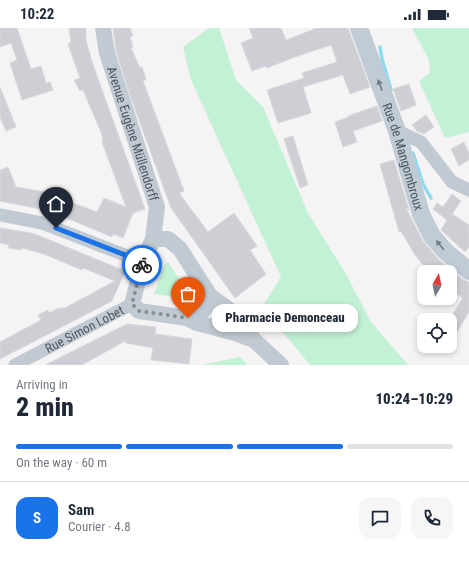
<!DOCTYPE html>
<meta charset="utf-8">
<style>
:root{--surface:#fff;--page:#f6f6f7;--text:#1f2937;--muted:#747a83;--line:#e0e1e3;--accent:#1a73e8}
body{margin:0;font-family:"Roboto Condensed",sans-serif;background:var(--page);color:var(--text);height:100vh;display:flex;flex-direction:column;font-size:15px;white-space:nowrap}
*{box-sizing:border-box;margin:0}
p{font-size:13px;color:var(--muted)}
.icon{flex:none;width:22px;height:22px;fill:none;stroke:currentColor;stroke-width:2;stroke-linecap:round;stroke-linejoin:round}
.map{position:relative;height:337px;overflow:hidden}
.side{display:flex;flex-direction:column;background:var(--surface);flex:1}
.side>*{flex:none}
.needle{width:26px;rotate:9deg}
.fabs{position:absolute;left:417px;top:237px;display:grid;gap:8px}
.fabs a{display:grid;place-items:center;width:40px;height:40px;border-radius:8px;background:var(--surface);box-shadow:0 2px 6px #0003;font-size:20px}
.pin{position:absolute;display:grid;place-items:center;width:34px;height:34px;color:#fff;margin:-41px -17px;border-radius:50% 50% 50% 0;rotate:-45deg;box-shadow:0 0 4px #0007}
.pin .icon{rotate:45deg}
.courier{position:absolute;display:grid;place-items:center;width:40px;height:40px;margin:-20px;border:3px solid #1a73e8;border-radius:50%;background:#fff;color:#222;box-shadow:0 1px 5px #0007}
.bubble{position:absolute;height:28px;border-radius:12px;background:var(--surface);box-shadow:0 2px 6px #0003;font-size:13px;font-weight:800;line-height:28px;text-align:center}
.head em{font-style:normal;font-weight:800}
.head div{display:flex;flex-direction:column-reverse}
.head{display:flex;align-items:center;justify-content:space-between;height:68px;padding:0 16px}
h1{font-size:26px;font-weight:800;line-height:30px}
.bar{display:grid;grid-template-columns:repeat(4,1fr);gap:6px 4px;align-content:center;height:48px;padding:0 16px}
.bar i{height:5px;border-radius:3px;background:var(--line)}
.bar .active{background:var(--accent)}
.bar p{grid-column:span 4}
.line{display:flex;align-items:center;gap:10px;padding:0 16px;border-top:1px solid var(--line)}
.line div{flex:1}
.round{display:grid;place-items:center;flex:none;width:42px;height:42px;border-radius:12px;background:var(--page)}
.status{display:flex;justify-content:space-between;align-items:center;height:28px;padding:0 20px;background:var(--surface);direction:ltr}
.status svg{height:11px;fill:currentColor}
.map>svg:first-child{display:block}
.green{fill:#c3f1d5}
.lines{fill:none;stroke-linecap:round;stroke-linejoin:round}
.stream{stroke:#90daee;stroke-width:3.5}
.building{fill:#cdcfd5;stroke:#d7d9de}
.minor{stroke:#c1cad2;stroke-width:13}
.tertiary{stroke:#c1cad2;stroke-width:16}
.secondary{stroke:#c1cbd6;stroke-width:18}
.oneway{fill:#6e7984}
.done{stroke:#868d94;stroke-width:4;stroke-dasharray:0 7.2}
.route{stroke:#1a73e8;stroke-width:5}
.labels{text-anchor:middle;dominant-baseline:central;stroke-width:3;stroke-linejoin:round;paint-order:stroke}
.street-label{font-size:13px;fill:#4a5661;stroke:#fff}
</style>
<div class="status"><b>10:22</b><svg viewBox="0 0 49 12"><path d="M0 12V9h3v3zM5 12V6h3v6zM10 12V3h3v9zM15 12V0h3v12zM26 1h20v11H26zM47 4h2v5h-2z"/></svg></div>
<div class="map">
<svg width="469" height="337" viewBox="0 0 469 337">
<rect width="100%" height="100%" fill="#f5f3f3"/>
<g class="green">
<path d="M 209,0 L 219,0 L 236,52 L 263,79 L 308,185 L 346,246 L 371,294 L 408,337 L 310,337 L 262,279 L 281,249 L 191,52 L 183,19 Z"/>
<path d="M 412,0 L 469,0 L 469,104 L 445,110 L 419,53 L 430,45 L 429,32 Z"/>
<path d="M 168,234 L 193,271 L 154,266 L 165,236 Z"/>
<path d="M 240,329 L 248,337 L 201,337 Z"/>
</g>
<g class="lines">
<g class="stream">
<path d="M 380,19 L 382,31 L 391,62"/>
<path d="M 413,125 L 423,156 L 431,170"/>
</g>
</g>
<g class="building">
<path d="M 0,0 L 17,0 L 31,41 L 41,38 L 46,55 L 50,54 L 53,62 L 22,72 L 10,35 L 17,32 L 11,15 L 0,19 Z"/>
<path d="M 69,0 L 86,0 L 86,12 L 92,34 L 145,181 L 133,185 L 123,210 L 113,206 L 112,209 L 50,183 L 0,173 L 0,142 L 8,139 L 16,159 L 44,164 L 97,184 L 104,170 L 126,179 L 102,114 L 103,113 L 101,104 L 83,62 L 80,63 L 74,52 L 80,50 L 68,16 L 71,14 Z"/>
<path d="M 113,0 L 130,0 L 133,8 L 130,9 L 133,19 L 131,20 L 140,40 L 142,39 L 146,51 L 143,53 L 184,163 L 179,165 L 208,204 L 234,185 L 257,218 L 250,222 L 266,246 L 235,270 L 171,180 L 131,70 L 116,23 Z"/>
<path d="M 249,0 L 281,0 L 286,12 L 317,0 L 348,0 L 370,59 L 350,66 L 343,47 L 303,59 L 311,85 L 278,95 L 267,62 L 304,50 L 302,45 L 337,34 L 331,17 L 292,30 L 267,40 L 266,38 L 252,43 L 241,15 L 253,10 Z"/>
<path d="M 409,56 L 416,77 L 401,83 L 393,61 Z"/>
<path d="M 0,59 L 16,99 L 6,103 L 0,89 Z"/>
<path d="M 377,78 L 382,93 L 353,103 L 357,114 L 343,119 L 335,94 L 349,89 L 348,88 Z"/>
<path d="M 426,87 L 434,99 L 424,106 L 417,103 L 412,97 Z"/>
<path d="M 293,108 L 308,157 L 300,160 L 284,111 Z"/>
<path d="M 464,114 L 469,125 L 469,132 L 459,138 L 451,121 Z"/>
<path d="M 394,132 L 409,182 L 406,180 L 423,213 L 439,232 L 462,251 L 469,254 L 469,284 L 457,304 L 450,300 L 450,291 L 463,270 L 450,261 L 450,244 L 429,244 L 415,227 L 401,203 L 399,204 L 380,136 Z"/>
<path d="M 452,166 L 461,173 L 452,186 L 469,197 L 469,219 L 465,224 L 441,202 L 447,192 L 433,181 L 437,175 L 443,179 Z"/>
<path d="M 0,200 L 31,205 L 40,208 L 125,243 L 112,273 L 0,331 L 0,314 L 41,292 L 38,287 L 48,282 L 49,285 L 59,280 L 59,281 L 63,279 L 63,281 L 115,253 L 83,240 L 82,242 L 44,226 L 22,220 L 21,222 L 8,220 L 9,217 L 0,215 Z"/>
<path d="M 127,296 L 156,299 L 155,306 L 192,311 L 189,336 L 151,332 L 153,320 L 126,315 L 125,313 L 82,337 L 45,337 Z"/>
</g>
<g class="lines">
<g class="minor">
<path d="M 397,103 L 421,114 L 452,154 L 469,162"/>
<path d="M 0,187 L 42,195 L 143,234"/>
<path id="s1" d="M 15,337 L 132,276"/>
</g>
<g class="tertiary">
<path id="s2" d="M 103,0 L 107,25 L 157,179 L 153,211 L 143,234 L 132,276 L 139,283 L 187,290 L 201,285 L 205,280 L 210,268 L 180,221 L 168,211 L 153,211"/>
<path d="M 210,268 L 234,285 L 254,312 L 281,337"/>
<path d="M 187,290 L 197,295 L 235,305 L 254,312"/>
</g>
<path class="secondary" id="s3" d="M 359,0 L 397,103 L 421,186 L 432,208 L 446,224 L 469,243"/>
</g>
<defs><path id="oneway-solid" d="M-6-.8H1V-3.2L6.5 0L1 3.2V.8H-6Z"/></defs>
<g class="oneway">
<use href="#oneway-solid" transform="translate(380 57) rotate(-110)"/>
<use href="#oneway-solid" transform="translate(440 217) rotate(-129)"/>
</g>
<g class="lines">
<path class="done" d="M 142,237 L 132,276 L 139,283 L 188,290"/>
<path class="route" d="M 56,200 L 143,234 L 142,237"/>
</g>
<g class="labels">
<g class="street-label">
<text stroke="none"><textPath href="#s2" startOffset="110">Avenue Eugène Müllendorff</textPath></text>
<text stroke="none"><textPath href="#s3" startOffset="136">Rue de Mangombroux</textPath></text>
<text stroke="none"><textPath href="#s1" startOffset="78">Rue Simon Lobet</textPath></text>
</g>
</g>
</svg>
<div class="fabs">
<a><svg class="needle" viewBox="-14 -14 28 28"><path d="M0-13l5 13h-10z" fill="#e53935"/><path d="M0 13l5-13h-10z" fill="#747a83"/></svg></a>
<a><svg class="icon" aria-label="locate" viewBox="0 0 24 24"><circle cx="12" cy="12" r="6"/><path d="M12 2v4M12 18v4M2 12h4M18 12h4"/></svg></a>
</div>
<div class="pin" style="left:188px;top:290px;background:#ea580c"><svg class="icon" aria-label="bag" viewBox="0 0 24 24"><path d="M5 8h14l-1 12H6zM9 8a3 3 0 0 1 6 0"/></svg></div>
<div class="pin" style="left:56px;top:200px;background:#1f2937"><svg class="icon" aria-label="home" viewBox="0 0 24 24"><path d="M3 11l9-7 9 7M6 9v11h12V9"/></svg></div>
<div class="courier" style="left:142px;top:237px"><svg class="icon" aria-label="bike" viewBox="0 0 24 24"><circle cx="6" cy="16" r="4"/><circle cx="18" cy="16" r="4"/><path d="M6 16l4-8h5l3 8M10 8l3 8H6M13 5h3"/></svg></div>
<div class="bubble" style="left:212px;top:276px;width:146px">Pharmacie Demonceau</div>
</div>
<section class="side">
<div class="head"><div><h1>2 min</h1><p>Arriving in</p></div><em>10:24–10:29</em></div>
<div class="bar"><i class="active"></i><i class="active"></i><i class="active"></i><i></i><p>On the way · 60 m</p></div>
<div class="line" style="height:72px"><b class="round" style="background:var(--accent);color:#fff">S</b><div><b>Sam</b><p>Courier · 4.8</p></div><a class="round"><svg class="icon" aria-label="chat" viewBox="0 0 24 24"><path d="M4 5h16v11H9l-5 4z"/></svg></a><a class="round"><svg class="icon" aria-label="phone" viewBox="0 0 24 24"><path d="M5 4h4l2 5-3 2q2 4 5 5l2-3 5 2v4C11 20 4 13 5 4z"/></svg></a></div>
</section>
